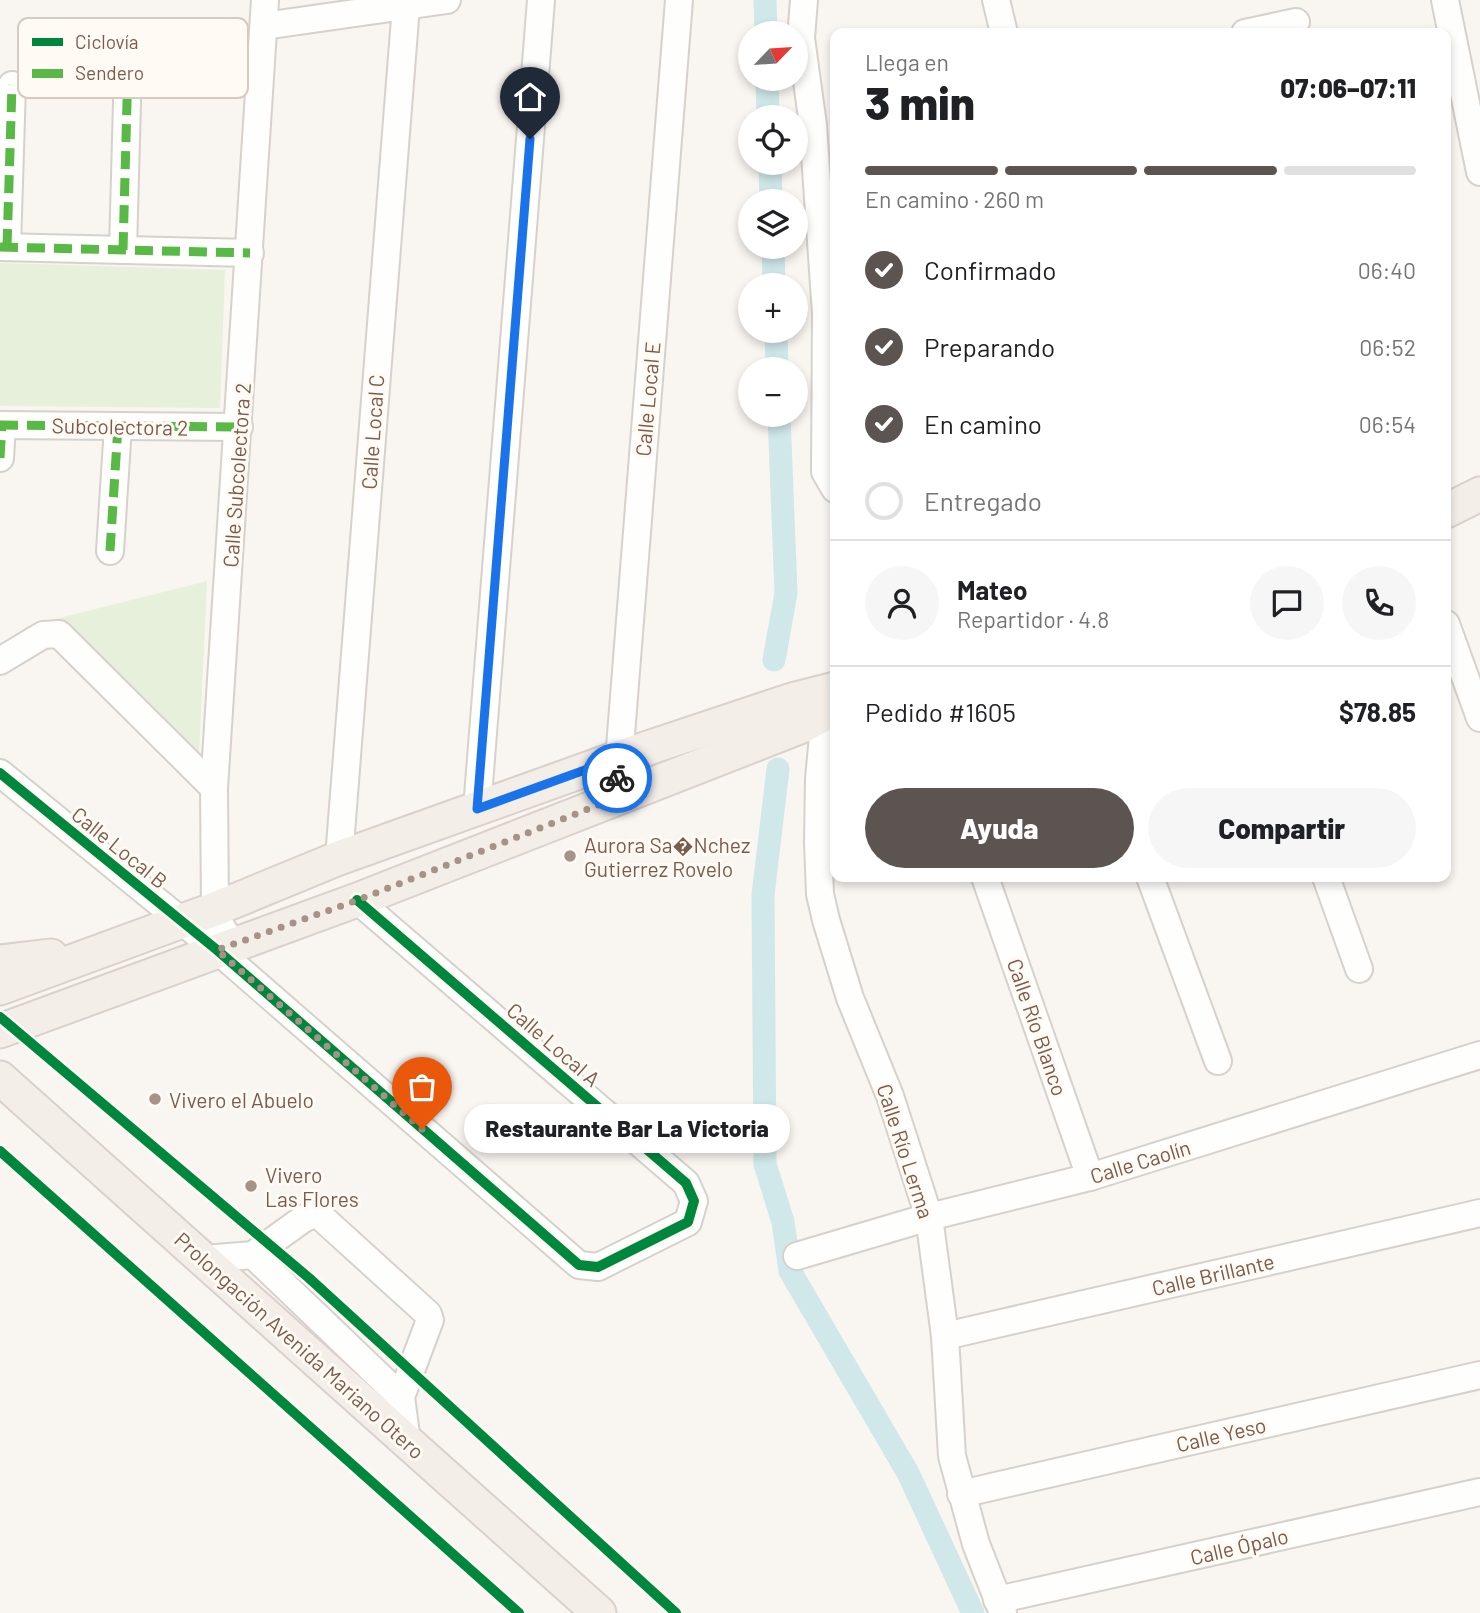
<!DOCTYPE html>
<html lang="es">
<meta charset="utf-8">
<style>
:root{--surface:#fff;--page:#f6f6f6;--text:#202124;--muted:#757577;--line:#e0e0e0;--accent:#5c5450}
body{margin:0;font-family:Barlow,sans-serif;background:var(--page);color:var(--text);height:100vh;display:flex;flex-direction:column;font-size:26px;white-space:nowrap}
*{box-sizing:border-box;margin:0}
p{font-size:23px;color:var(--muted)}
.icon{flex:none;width:38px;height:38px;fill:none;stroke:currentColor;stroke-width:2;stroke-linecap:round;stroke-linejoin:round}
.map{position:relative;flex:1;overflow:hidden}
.panel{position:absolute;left:830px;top:28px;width:621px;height:854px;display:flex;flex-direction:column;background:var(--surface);border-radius:14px;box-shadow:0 4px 10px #0003}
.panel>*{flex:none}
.needle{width:46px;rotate:65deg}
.fabs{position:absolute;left:738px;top:21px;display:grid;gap:14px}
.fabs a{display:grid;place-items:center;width:70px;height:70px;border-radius:50%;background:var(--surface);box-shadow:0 4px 10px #0003;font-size:35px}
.pin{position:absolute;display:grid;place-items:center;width:60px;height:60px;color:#fff;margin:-72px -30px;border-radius:50% 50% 50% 0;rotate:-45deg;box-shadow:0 0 7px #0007}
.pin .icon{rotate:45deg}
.courier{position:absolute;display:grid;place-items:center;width:70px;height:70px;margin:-35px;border:5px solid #1a73e8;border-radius:50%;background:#fff;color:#222;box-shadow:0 2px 9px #0007}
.bubble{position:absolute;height:49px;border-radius:24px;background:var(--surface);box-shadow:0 4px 10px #0003;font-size:23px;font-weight:800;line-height:49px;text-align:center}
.headline em{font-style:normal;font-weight:800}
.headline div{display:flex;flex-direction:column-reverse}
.headline{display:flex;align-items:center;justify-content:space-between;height:119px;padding:0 35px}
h1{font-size:46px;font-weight:800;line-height:52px}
.bar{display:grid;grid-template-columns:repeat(4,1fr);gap:10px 7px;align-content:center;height:84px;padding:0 35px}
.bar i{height:9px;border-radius:5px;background:var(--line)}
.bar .active{background:var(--accent)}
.bar p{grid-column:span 4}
.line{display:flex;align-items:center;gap:18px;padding:0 35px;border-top:2px solid var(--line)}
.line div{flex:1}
.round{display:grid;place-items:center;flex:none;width:74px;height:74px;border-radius:37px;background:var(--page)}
ol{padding:0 35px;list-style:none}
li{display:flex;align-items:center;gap:21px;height:77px}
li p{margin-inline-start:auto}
li .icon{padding:7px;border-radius:50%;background:var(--accent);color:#fff;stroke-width:4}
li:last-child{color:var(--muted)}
li i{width:38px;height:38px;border:4px solid var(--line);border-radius:50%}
.cta{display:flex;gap:14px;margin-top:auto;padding:14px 35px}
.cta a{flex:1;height:80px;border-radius:42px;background:var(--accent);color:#fff;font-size:28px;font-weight:800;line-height:80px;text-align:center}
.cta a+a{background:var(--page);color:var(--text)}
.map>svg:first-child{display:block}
.green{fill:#e7f0db}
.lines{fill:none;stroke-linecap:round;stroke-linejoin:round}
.canal{stroke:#d0e8ea;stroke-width:23}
.minor-casing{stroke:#d7d1cb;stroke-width:30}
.major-casing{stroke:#dad1cc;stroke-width:37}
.minor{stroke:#fefefd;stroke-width:26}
.major{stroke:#f3eee8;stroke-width:33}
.quiet{stroke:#58b947;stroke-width:9;stroke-dasharray:18 9;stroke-linecap:butt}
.cycleway-casing{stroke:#fffaf3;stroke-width:15}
.cycleway{stroke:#00873e;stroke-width:10}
.done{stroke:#a69286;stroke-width:7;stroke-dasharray:0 12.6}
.route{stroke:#1a73e8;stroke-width:9}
.poi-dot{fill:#a69286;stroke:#fffaf3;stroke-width:2.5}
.labels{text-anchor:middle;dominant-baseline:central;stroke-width:6;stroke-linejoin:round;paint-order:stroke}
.street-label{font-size:21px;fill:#7a5c4d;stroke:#fffaf3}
.poi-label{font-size:21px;fill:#7a5c4d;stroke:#fffaf3;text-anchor:start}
.key{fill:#fffaf3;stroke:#d7cbc1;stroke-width:2}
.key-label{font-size:19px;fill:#7a5c4d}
</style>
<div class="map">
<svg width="1480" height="1613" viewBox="0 0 1480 1613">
<rect width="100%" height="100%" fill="#f9f5f0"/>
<g class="green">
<path d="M 0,263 L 225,270 L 220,408 L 0,406 Z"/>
<path d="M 207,581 L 199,756 L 55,619 Z"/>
</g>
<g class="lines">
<g class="canal">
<path d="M 765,0 L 766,33"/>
<path d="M 767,79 L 768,117"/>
<path d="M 770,163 L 771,201"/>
<path d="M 773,247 L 774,285"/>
<path d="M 776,331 L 777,369"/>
<path d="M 774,660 L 786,593 L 779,415"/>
<path d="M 778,769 L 763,895 L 765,1164 L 783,1222 L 790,1271 L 908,1473 L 973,1613"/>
</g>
<g class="minor-casing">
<g id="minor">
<path d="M 804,0 L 801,38 L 813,125 L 826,314 L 825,472 L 835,489"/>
<path d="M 996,0 L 1004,33"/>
<path d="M 1445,0 L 1480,172"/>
<path d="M 264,26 L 447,0"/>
<path d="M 1245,33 L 1296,22"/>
<path d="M 0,247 L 250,253"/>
<path d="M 7,247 L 12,85"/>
<path d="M 123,250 L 128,65"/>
<path d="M 0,425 L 239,427"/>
<path d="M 0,458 L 2,425"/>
<path d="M 110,551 L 118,426"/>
<path d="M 1446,624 L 1480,718"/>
<path d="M 0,661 L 43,635 L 59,634 L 214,788"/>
<path d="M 822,700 L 825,715 L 819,779 L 818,843 L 820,894 L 826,920 L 850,998 L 890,1096 L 929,1217 L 945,1336 L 952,1456 L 976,1544 L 1003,1613"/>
<path d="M 0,773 L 217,950 L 579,1265 L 598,1267 L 688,1222 L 694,1201 L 686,1183 L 357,900"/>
<path d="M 616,798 L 679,0"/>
<path d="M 477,809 L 541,0"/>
<path d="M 339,858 L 406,6"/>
<path d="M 985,877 L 1090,1177"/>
<path d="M 1150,877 L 1218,1061"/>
<path d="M 1326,877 L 1359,969"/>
<path d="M 233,945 L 219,923 L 215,909 L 214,788 L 265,0"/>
<path d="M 253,1255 L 401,1397"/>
<path d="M 797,1256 L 929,1217 L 1090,1177 L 1480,1055"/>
<path d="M 204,1259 L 253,1255 L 303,1219 L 311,1215 L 320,1216 L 428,1314 L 430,1320 L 401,1397 L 407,1442"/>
<path d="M 945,1336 L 1480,1213"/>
<path d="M 961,1494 L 1480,1375"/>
<path d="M 997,1600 L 1480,1492"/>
</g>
</g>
<g class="major-casing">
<g id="major">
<path d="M 1446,511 L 1480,494"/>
<path d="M 0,962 L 51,956"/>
<path d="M 0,988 L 215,909 L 339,858 L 618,758 L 792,700 L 835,689"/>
<path d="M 0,1031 L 357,900 L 802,726 L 835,708"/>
<path d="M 0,1078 L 599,1613"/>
</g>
</g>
<use href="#minor" class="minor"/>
<use href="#major" class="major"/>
<g class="quiet">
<path d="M 0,247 L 250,253"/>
<path d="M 7,247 L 12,85"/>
<path d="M 123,250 L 128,65"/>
<path d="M 0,425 L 239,427"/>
<path d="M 0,458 L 2,425"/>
<path d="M 110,551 L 118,426"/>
</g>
<g class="cycleway-casing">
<g id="cycleway">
<path d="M 0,773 L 217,950 L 579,1265 L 598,1267 L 688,1222 L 694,1201 L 686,1183 L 357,900"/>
<path d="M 0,1017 L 309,1278 L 676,1613"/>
<path d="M 0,1151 L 519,1613"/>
</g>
</g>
<use href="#cycleway" class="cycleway"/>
</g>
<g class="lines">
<path class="done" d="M 422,1129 L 217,950 L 358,900 L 616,798 L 617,778"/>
<path class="route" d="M 530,139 L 477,809 L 618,758 L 617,778"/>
</g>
<g class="poi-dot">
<circle cx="570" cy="856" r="7"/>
<circle cx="155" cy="1099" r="7"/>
<circle cx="251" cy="1186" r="7"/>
</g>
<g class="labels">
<g class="street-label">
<text transform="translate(647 399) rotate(-85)">Calle Local E</text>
<text transform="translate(120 426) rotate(1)">Subcolectora 2</text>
<text transform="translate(372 432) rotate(-86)">Calle Local C</text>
<text transform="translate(236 475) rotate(-86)">Calle Subcolectora 2</text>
<text transform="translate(120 847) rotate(39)">Calle Local B</text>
<text transform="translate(1038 1027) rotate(71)">Calle Río Blanco</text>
<text transform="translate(554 1044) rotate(41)">Calle Local A</text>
<text transform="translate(906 1151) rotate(72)">Calle Río Lerma</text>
<text transform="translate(1140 1161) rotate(-17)">Calle Caolín</text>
<text transform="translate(1213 1274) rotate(-13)">Calle Brillante</text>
<text transform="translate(300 1345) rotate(42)">Prolongación Avenida Mariano Otero</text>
<text transform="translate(1221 1434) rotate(-13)">Calle Yeso</text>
<text transform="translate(1239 1546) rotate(-13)">Calle Ópalo</text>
</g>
<g class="poi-label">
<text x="584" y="844">Aurora Sa�Nchez<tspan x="584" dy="24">Gutierrez Rovelo</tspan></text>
<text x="169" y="1099">Vivero el Abuelo</text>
<text x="265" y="1174">Vivero<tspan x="265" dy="24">Las Flores</tspan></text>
</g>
</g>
<rect x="18" y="18" width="230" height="80" rx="10" class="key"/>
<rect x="32" y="38" width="31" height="8" fill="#00873e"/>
<rect x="32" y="69" width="31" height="9" fill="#58b947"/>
<g class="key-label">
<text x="75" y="49">Ciclovía</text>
<text x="75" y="80">Sendero</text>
</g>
</svg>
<div class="fabs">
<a><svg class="needle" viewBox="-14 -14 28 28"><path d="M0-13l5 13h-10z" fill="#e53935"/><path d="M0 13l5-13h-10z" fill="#757577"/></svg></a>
<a><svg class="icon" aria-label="locate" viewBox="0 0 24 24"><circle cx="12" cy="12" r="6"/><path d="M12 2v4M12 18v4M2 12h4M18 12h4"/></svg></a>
<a><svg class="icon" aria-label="layers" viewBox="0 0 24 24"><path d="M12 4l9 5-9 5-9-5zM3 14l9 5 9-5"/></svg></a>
<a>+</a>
<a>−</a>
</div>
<div class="pin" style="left:422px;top:1129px;background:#ea580c"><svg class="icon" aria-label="bag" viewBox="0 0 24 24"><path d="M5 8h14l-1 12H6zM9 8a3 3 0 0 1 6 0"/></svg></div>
<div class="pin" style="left:530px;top:139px;background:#1f2937"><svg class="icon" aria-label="home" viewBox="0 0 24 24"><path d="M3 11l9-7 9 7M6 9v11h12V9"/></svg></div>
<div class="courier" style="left:617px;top:778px"><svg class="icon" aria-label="bike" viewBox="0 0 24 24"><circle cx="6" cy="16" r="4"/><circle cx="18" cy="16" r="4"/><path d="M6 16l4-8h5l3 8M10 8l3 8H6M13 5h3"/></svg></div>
<div class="bubble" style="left:464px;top:1104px;width:326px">Restaurante Bar La Victoria</div>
<section class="panel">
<div class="headline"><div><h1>3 min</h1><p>Llega en</p></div><em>07:06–07:11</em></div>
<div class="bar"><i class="active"></i><i class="active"></i><i class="active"></i><i></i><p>En camino · 260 m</p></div>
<ol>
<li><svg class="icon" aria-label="check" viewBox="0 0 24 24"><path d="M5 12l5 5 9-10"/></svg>Confirmado<p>06:40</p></li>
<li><svg class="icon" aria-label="check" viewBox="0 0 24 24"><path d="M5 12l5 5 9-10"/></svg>Preparando<p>06:52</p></li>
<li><svg class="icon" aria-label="check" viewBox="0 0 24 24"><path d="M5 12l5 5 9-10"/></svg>En camino<p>06:54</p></li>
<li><i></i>Entregado</li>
</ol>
<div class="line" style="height:126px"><a class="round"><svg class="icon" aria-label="person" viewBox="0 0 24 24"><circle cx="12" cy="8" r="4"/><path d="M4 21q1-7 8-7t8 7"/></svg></a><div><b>Mateo</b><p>Repartidor · 4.8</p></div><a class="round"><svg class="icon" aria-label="chat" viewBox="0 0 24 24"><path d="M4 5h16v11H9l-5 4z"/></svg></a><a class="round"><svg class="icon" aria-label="phone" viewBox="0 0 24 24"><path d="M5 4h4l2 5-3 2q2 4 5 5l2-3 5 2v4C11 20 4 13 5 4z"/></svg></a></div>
<div class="line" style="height:91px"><div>Pedido #1605</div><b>$78.85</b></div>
<div class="cta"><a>Ayuda</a><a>Compartir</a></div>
</section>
</div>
